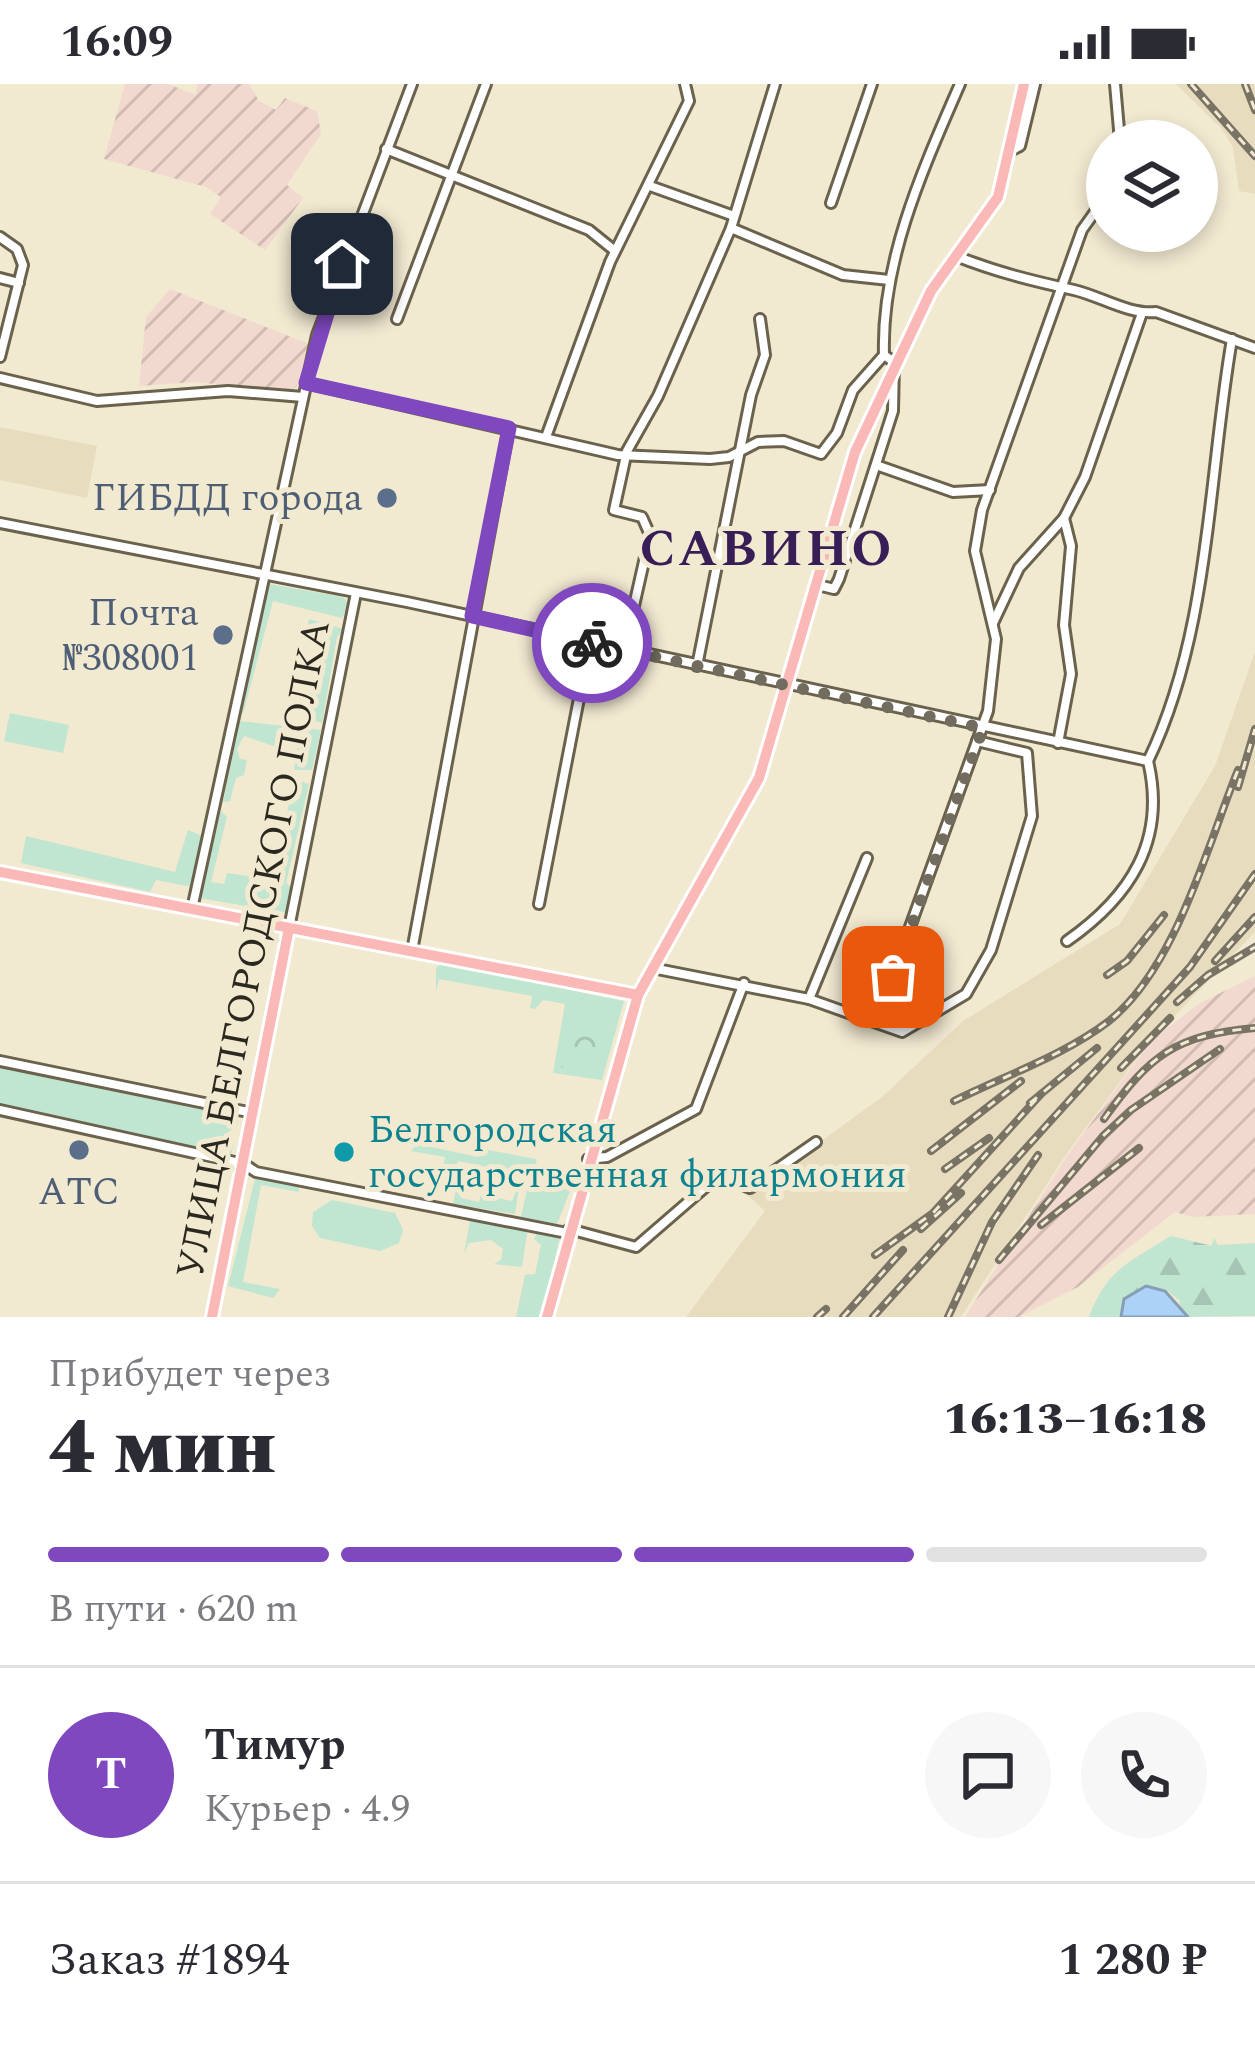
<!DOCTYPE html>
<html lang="ru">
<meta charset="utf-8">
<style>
:root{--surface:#fff;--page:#f7f7f7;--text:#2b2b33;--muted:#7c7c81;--line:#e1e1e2;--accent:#7f48bf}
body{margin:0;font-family:Spectral,serif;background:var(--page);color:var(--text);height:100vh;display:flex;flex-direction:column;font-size:45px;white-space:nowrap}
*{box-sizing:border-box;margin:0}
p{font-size:39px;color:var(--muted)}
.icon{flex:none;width:66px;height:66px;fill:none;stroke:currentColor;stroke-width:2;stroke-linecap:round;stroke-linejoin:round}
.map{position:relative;height:1233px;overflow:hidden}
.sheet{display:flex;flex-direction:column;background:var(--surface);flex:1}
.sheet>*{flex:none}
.fabs{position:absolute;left:1086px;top:36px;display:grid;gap:24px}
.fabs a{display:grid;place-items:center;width:132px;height:132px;border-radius:50%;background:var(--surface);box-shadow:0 6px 18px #0003;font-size:60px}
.pin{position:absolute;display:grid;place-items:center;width:102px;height:102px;color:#fff;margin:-51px;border-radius:24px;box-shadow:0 6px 18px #0006}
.courier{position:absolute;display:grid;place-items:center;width:120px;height:120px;margin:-60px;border:9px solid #7f48bf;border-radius:50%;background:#fff;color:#222;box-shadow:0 3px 15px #0007}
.summary em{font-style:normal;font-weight:800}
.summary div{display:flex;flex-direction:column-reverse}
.summary{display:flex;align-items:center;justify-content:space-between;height:204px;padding:0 48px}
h1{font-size:78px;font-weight:800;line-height:90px}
.bar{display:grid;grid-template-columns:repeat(4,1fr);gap:18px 12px;align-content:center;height:144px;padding:0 48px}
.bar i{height:15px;border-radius:9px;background:var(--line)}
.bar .selected{background:var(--accent)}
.bar p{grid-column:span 4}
.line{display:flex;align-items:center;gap:30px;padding:0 48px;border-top:3px solid var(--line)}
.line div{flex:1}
.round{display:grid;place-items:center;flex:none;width:126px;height:126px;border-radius:63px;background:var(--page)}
.status{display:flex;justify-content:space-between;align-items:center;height:84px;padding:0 60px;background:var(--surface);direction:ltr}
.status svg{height:33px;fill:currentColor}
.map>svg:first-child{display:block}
.built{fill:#e8dcbf}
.industrial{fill:url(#industrial-furrows)}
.grass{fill:#c0e5d1}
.forest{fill:url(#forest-firs)}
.park{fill:url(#park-crowns)}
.water{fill:#add2f7;stroke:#869fb6;stroke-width:3}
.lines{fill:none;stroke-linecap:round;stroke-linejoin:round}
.minor-casing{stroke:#6a624d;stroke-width:14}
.major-casing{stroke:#fff;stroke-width:16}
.minor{stroke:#fff;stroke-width:8}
.major{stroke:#fab8b6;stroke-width:10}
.rail-casing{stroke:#797365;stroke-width:8}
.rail{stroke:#f2e9d1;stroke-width:3;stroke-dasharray:9;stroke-linecap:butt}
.done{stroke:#716c5d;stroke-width:12;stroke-dasharray:0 21.6}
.route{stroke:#7f48bf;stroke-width:15}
.service-dot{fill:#5c6f8a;stroke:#f2e9d1;stroke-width:4.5}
.culture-dot{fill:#0f9aa8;stroke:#f2e9d1;stroke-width:4.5}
.labels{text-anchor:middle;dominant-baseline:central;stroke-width:10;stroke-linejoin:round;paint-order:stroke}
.service-label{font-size:39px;fill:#4e5e75;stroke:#f2e9d1;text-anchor:end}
.street-label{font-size:39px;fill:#2b281f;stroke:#f2e9d1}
.culture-label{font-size:39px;fill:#0d838f;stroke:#f2e9d1;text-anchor:start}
.district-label{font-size:51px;font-weight:bold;letter-spacing:3px;fill:#381e57;stroke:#f2e9d1}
</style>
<div class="status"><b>16:09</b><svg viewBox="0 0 49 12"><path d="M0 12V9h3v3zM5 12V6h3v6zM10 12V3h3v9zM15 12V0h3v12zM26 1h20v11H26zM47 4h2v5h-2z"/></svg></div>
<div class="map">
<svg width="1255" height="1233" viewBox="0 0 1255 1233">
<defs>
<pattern id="industrial-furrows" width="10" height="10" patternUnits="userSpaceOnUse" patternTransform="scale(3)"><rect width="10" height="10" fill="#f2d9d0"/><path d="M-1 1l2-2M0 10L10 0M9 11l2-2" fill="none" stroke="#d0bab2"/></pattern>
<pattern id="forest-firs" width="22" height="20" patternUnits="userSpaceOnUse" patternTransform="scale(3)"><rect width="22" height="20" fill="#c0e5d1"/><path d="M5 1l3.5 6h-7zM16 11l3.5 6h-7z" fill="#a5c4b3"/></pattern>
<pattern id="park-crowns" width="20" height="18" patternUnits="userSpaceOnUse" patternTransform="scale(3)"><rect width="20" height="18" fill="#c0e5d1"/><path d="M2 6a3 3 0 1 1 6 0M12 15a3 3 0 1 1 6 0" fill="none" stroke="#a5c4b3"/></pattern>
</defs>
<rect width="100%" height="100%" fill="#f2e9d1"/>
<g class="built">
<path d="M 1176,0 L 1255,0 L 1255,110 L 1239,107 L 1233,63 L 1221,44 Z"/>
<path d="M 0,343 L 97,362 L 87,414 L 0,396 Z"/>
<path d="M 1255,568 L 1255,848 L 1148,960 L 1065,1072 L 961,1233 L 686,1233 L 765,1127 L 747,1111 L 882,1013 L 963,937 L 1120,840 L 1215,682 Z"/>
</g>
<g class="industrial">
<path d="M 125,0 L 168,0 L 196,11 L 197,0 L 249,0 L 259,17 L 276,26 L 285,14 L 317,27 L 321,50 L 287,101 L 303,114 L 265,166 L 210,130 L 221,113 L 206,103 L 104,75 Z"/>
<path d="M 170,205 L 309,260 L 297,302 L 290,307 L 194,298 L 139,302 L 146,233 Z"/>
<path d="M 1255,892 L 1255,1130 L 1193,1133 L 1175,1128 L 1078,1203 L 1019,1233 L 965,1233 L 1067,1072 L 1152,956 L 1200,919 Z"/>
</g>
<g class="grass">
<path d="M 269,500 L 343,513 L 349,520 L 342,534 L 273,517 L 243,630 L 239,626 Z"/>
<path d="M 309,535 L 344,545 L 337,553 L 322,639 L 305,634 L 323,550 L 306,550 Z"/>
<path d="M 10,629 L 69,641 L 63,669 L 4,657 Z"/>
<path d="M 239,637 L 321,646 L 312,686 L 294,686 L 298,661 L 285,659 L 285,666 L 244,652 L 237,665 L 240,675 L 247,676 L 244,691 L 236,694 L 230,717 L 223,718 Z"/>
<path d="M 294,695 L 309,700 L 286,799 L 293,804 L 287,829 L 199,814 L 221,727 L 227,733 L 211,798 L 224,800 L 227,789 L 261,794 L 259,802 L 272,804 Z"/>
<path d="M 188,746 L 205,753 L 193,803 L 156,796 L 150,808 L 21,779 L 26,752 L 175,788 Z"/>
<path d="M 441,880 L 624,917 L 602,996 L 553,989 L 565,920 L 543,916 L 535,925 L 530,924 L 532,912 L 439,895 L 436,907 L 436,884 Z"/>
<path d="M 0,980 L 239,1029 L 237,1042 L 224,1051 L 233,1061 L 230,1076 L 0,1026 Z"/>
<path d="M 417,1060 L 478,1073 L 489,1066 L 536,1075 L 538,1089 L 533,1093 L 458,1077 L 449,1094 L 441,1094 L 445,1073 L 411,1067 Z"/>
<path d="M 572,1084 L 578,1087 L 557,1140 L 521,1133 L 529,1097 L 561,1103 Z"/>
<path d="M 460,1085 L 485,1090 L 481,1107 L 462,1104 L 461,1114 L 479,1118 L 481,1111 L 512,1117 L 520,1097 L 515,1130 L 453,1120 Z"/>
<path d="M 256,1091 L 299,1103 L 299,1108 L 261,1101 L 243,1198 L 280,1205 L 273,1214 L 228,1202 Z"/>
<path d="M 332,1116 L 395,1129 L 403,1146 L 399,1159 L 380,1167 L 320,1154 L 312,1142 L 313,1128 Z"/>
<path d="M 470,1137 L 528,1144 L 522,1183 L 494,1180 L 501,1176 L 503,1165 L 491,1156 L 469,1159 L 464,1169 Z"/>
<path d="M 538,1147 L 560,1153 L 542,1233 L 516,1233 L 525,1191 L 535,1190 L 541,1161 L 534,1155 Z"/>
</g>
<path class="forest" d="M 1171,1152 L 1212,1162 L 1214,1154 L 1218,1161 L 1255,1159 L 1255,1232 L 1178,1233 L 1180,1217 L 1168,1207 L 1122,1233 L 1089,1233 C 1106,1186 1129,1178 1171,1152 Z"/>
<path class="park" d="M 574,911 L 590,915 L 607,958 L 597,990 L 561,983 Z"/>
<path class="water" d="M 1146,1202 L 1165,1207 L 1188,1233 L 1121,1233 L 1124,1215 Z"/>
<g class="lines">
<g class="minor-casing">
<g id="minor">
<path d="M 1115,0 L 1120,57"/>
<path d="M 386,65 L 589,146 L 615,167"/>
<path d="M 1010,67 L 1020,62 L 1035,0"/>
<path d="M 650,102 L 734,132"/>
<path d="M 831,119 L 872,0"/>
<path d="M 731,144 L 843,191 L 889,196"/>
<path d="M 0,153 L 17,165 L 23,181 L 0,273"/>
<path d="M 956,172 C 996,188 1033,197 1074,206 C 1100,212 1129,231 1156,228 L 1255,264"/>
<path d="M 0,194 L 19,199"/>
<path d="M 397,235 L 486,0"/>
<path d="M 0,294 L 97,317 L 228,307 L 303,313"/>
<path d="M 306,299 L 618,371 L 710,375 L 729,373 L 758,358 L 784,357 L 821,370 L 837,349 L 853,306 L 884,271"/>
<path d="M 546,353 L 610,178 L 689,17 L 685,0"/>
<path d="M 876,381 L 953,408 L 990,406"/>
<path d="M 0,439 L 407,518 L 1148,677"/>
<path d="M 818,501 L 834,505 L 839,495 L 893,327 L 894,278 L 884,271 C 881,177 923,85 960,0"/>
<path d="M 993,539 L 1019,484 L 1064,434"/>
<path d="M 624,566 L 650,451 L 642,433 L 614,426 L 627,367 L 658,312 L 731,144 L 775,0"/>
<path d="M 697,582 L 751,311 L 765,271 L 760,235"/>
<path d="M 1058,659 L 1071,590 L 1064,541 L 1071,462 L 1064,434 L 1085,393 L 1142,229"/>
<path d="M 1148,677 C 1210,549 1208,394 1232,255"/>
<path d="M 539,820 L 590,558"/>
<path d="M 192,825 L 317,251 L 412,0"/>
<path d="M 289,844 L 356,509"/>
<path d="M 1067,857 C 1130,813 1167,757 1148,677"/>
<path d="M 412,867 L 509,344"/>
<path d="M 652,884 L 809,915 L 902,948 L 966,910 L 991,866 L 1032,732 L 1027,669 L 977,657"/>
<path d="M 809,915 L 867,774"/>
<path d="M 876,937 L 988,627 L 996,555 L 975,467 L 982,426 L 1082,146 L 1107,111"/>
<path d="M 0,977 L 253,1029"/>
<path d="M 0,1026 L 244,1080 L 256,1088 L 567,1149"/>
<path d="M 588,1075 L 607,1073 L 696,1025 L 744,899"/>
<path d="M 569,1145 L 636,1163 L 710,1099 L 723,1092 L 750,1104 L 816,1058"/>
</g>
</g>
<g class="major-casing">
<g id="major">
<path d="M 0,788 L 638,911"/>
<path d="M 212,1233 L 289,844"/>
<path d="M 547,1233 L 638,911 L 759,694 L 855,368 L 931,207 L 998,113 L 1024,0"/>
</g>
</g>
<use href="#minor" class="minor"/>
<use href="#major" class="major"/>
<g class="rail-casing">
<g id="rail">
<path d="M 1191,0 L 1255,72"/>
<path d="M 1245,0 L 1255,26"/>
<path d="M 1238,703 L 1255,645"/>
<path d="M 1215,877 L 1255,833"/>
<path d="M 1107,891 L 1127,877 L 1164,831"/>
<path d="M 1177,918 L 1208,891 L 1255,863"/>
<path d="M 1121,984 L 1170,934"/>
<path d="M 954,1017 C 1004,992 1065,971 1109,937 C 1176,884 1207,762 1238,686"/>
<path d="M 1030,1019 L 1097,964"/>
<path d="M 1104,1035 C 1150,971 1175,951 1255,944"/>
<path d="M 931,1067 L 1021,997"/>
<path d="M 945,1085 L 989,1054"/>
<path d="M 1041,1141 L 1139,1064"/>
<path d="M 921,1145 L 961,1109"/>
<path d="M 875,1171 L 933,1129 L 1041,1010"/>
<path d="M 999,1176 L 1103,1052 L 1131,1026 L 1220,965"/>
<path d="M 817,1233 L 826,1225"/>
<path d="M 843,1233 L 903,1166"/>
<path d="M 873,1233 L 1190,883 L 1255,790"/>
<path d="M 948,1233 L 992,1138 L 1038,1071"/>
</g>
</g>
<use href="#rail" class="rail"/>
</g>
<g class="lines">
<path class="done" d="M 592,559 L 983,644 L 893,893"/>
<path class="route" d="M 342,180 L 306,299 L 509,344 L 472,532 L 592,559"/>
</g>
<g class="service-dot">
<circle cx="387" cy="414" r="12"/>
<circle cx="223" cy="551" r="12"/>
<circle cx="79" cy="1066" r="12"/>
</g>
<circle class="culture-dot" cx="344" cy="1068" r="12"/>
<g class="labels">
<g class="service-label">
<text x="363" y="414">ГИБДД города</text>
<text x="199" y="529">Почта<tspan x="199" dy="45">№308001</tspan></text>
<text x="79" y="1108" text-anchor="middle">АТС</text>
</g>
<g class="street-label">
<text transform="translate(254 865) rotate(-79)">УЛИЦА БЕЛГОРОДСКОГО ПОЛКА</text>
</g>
<g class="culture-label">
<text x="368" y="1046">Белгородская<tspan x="368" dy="45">государственная филармония</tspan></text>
</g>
<g class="district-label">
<text x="767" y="466">САВИНО</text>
</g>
</g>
</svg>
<div class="fabs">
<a><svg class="icon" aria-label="layers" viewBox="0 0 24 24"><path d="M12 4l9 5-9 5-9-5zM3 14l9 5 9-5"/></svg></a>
</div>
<div class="pin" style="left:893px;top:893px;background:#ea580c"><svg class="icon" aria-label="bag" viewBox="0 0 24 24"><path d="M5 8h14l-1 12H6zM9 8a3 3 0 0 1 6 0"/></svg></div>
<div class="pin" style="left:342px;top:180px;background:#1f2937"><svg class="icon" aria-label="home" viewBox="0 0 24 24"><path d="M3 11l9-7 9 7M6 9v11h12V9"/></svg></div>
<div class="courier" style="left:592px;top:559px"><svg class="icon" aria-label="bike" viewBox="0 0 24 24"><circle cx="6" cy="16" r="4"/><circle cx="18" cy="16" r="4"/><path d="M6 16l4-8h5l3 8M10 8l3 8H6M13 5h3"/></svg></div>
</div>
<section class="sheet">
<div class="summary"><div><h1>4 мин</h1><p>Прибудет через</p></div><em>16:13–16:18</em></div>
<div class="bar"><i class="selected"></i><i class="selected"></i><i class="selected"></i><i></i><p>В пути · 620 m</p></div>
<div class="line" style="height:216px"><b class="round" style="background:var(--accent);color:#fff">Т</b><div><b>Тимур</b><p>Курьер · 4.9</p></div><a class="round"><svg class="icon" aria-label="chat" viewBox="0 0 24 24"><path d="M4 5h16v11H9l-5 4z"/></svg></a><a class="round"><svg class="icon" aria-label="phone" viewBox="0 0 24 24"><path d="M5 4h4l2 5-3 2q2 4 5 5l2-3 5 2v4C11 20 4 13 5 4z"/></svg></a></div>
<div class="line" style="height:156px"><div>Заказ #1894</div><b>1 280 ₽</b></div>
</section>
